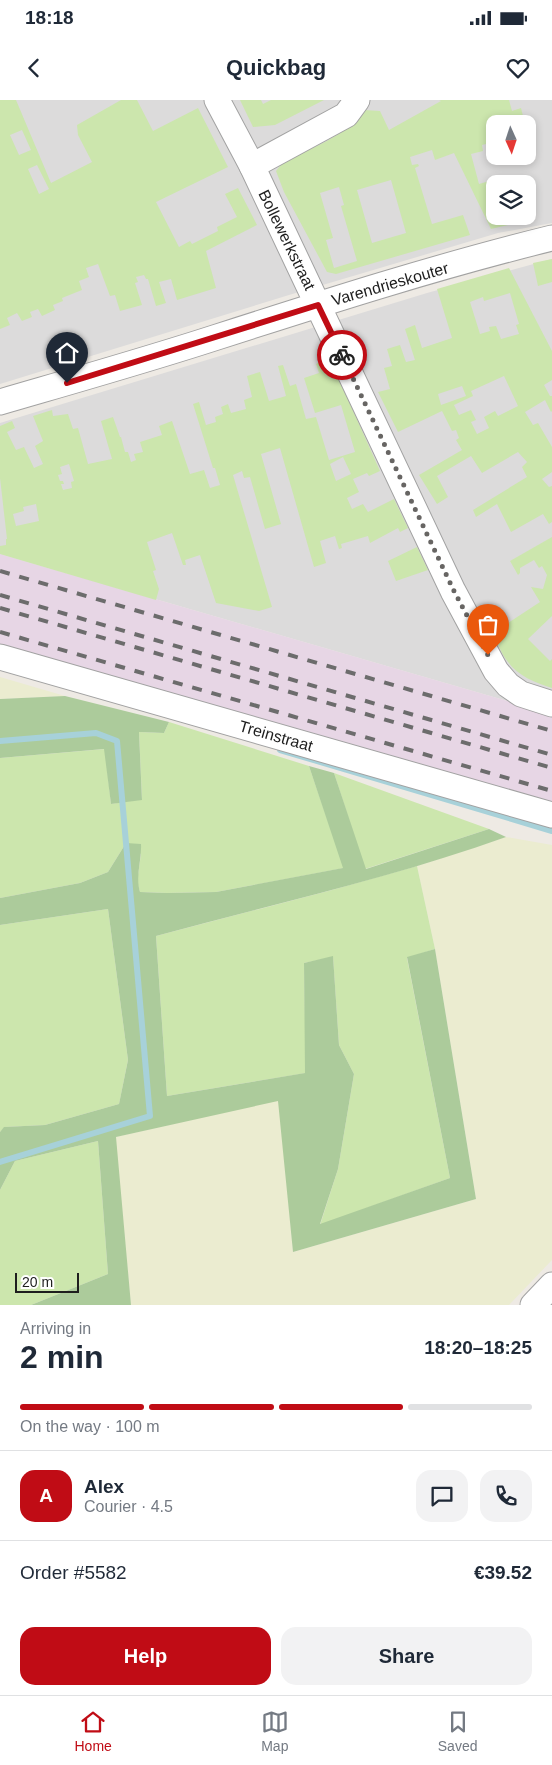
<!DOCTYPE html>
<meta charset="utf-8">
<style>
:root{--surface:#fff;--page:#f2f2f3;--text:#1f2937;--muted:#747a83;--line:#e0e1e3;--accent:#c00c15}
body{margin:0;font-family:Helvetica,sans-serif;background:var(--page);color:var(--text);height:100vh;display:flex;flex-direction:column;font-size:19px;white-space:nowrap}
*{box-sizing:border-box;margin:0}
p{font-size:16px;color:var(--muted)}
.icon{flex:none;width:28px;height:28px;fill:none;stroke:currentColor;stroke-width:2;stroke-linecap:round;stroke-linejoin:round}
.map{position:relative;height:1205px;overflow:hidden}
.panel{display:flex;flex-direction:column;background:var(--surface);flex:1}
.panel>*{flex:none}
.needle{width:32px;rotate:177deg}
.tools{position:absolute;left:486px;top:15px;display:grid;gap:10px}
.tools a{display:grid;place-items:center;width:50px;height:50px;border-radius:10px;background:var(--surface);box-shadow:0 2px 8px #0003;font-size:25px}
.scale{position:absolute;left:15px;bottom:12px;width:64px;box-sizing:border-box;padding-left:5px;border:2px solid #1e1e1e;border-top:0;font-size:14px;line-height:18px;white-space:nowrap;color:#1e1e1e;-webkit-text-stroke:4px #fff;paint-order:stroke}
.pin{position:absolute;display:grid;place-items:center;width:42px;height:42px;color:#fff;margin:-51px -21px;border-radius:50% 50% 50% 0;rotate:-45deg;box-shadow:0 0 5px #0007}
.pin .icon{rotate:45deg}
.courier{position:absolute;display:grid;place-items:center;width:50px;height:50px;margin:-25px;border:4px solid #c00c15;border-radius:50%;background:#fff;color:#222;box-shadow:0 1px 6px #0007}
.summary em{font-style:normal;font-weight:600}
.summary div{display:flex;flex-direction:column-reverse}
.summary{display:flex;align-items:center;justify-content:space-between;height:85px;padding:0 20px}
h1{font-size:32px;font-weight:600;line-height:38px}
.bar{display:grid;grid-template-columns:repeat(4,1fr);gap:8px 5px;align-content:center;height:60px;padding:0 20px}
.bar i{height:6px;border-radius:4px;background:var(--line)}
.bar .current{background:var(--accent)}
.bar p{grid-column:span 4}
.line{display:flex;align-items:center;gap:12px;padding:0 20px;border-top:1px solid var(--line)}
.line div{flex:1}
.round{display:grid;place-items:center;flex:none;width:52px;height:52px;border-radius:15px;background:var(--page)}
.primary-button{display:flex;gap:10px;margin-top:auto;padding:10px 20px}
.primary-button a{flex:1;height:58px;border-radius:15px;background:var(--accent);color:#fff;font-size:20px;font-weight:600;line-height:58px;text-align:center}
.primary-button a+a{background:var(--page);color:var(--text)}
.status{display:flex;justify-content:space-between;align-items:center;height:35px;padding:0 25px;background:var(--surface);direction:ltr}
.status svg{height:14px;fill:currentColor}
header{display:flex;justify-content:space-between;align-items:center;height:65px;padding:0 20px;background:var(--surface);font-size:22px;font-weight:600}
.menu{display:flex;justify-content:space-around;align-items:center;height:70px;border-top:1px solid var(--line);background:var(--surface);font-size:14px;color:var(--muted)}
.menu a{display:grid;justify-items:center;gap:2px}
.menu .current{color:var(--accent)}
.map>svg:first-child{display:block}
.residential{fill:#dcdbdb;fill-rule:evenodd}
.industrial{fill:#e7d6e5}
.farmland{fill:#ebecd0}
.grass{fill:#cce6ad;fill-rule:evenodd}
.forest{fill:#accb9b}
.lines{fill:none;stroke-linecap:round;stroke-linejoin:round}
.stream{stroke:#a7d1d9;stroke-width:6}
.minor-casing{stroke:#a2a2a2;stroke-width:27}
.minor{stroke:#fff;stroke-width:25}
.rail{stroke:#6c6c6c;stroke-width:4;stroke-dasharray:10 10;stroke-linecap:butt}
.done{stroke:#676563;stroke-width:5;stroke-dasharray:0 9}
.route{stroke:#c00c15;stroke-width:6}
.labels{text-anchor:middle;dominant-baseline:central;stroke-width:4;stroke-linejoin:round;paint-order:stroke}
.street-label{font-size:16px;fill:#1e1e1e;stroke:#fff}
</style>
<div class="status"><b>18:18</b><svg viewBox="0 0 49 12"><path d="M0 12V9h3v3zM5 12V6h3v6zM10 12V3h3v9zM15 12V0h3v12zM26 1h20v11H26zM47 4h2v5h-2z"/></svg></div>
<header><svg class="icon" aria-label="back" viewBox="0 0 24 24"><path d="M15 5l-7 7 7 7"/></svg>Quickbag<svg class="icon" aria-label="heart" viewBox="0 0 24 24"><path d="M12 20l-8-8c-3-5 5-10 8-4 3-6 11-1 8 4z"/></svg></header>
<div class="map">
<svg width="552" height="1205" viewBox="0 0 552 1205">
<rect width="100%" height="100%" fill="#eeeae4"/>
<g class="residential">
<path d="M 0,0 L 552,0 L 552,123 L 498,133 L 289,195 L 0,284 ZM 495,24 L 528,24 L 528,56 L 495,56 ZM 495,84 L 528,84 L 528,116 L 495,116 Z"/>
<path d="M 552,159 L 552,614 L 0,454 L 0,323 L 427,193 Z"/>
</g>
<path class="industrial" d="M 0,454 L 552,614 L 552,705 L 0,546 Z"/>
<g class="farmland">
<path d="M 0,577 L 65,596 L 0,599 Z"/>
<path d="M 506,737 L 552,745 L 552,1160 L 509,1205 L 131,1205 L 115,1037 L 279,1000 L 293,1152 L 476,1099 L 435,849 L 417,766 Z"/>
</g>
<g class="grass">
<path d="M 0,0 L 16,0 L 51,83 L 92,62 L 78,35 L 77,25 L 121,0 L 137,0 L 153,31 L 198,8 L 228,67 L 156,102 L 179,147 L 190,141 L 192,144 L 218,131 L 217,127 L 237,117 L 225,94 L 238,88 L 257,125 L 206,151 L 216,188 L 177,200 L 171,179 L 159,182 L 166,203 L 156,206 L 148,179 L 146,179 L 144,175 L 136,177 L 138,182 L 135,183 L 142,205 L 120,211 L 115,195 L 110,196 L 98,164 L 86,168 L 89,177 L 79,181 L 82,190 L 62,198 L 63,201 L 53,205 L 55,210 L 42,216 L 38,209 L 30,212 L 32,217 L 22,221 L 17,213 L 7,218 L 10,225 L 0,229 ZM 22,30 L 31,50 L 19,55 L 10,35 ZM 37,65 L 49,89 L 39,94 L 28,69 Z"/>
<path d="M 240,0 L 261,0 L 263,4 L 271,0 L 324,0 L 275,25 L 253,27 Z"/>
<path d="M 439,0 L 509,0 L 512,11 L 521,8 L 525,24 L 495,24 L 495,44 L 494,42 L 482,45 L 483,51 L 471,54 L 479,84 L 503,77 L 505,84 L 495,84 L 495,116 L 515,116 L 517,123 L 491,129 L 454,53 L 435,60 L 432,50 L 410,57 L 412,65 L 418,64 L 419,66 L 415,68 L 432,124 L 463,115 L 470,135 L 336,174 L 327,172 L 284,92 L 276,71 L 283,62 C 311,48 345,37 364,10 L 380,11 L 389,30 L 441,1 ZM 391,80 L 406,133 L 372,143 L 357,90 ZM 339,87 L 344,105 L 341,106 L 357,161 L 334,168 L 326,140 L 333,138 L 320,93 Z"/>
<path d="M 552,159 L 552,182 L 538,186 L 533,163 Z"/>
<path d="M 509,168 L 552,251 L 552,280 L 544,285 L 550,296 L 552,296 L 552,311 L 551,312 L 545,300 L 525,312 L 533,325 L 538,323 L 552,347 L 552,372 L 542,379 L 549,387 L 552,386 L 552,422 L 549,424 L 543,414 L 511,432 L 497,404 L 476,417 L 473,410 L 527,377 L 522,367 L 527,362 L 518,352 L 482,373 L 471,356 L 437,376 L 448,397 L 437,404 L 419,375 L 462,350 L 456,340 L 459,338 L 456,330 L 452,331 L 442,311 L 398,332 L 378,292 L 390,289 L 384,268 L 392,266 L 387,249 L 400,245 L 406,262 L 415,260 L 405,229 L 415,225 L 422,248 L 452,238 L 437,189 ZM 510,193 L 519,224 L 516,225 L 519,234 L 501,239 L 496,226 L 489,227 L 490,231 L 480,234 L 470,202 L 483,197 L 484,201 ZM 504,276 L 518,306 L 498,316 L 495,311 L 484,317 L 489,328 L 477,334 L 471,322 L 476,320 L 471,310 L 459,315 L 454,305 L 473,296 L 471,291 ZM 462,286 L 466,296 L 441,305 L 438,294 Z"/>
<path d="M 326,250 L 380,371 L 369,376 L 367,373 L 353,379 L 359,392 L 347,398 L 352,409 L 363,404 L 368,412 L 394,399 L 408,428 L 400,432 L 398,428 L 370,443 L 368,436 L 341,444 L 342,448 L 339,449 L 335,436 L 320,441 L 326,463 L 314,467 L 280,348 L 261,354 L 281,424 L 265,429 L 250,377 L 244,378 L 242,371 L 233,375 L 272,507 L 259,511 L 216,503 L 200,455 L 185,460 L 186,465 L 183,465 L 172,433 L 147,442 L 156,470 L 153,471 L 159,489 L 156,500 L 0,454 L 0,446 L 6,445 L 6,439 L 7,439 L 0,378 L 0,326 L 12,321 L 15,328 L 7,332 L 16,350 L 24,347 L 34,368 L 43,364 L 35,346 L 43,341 L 33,316 L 52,310 L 53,316 L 68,314 L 73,329 L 78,328 L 88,364 L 112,359 L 101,321 L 113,317 L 120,337 L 121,337 L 125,352 L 128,352 L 131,362 L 136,360 L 134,354 L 143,352 L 140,342 L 162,335 L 159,326 L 172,321 L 190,374 L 204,370 L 210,388 L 220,385 L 215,368 L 213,368 L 193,304 L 199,302 L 206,325 L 216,322 L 215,317 L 223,314 L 221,307 L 228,304 L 231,313 L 246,309 L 244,300 L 252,297 L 247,276 L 260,272 L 269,301 L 286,296 L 278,266 L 283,265 L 290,286 L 296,284 L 306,319 L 316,317 L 329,360 L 355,352 L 341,305 L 315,313 L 304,278 L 319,273 L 316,264 L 324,260 L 322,252 ZM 343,357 L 351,374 L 336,381 L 330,364 ZM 69,364 L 74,381 L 71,382 L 72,388 L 63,390 L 61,384 L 64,384 L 63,381 L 60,381 L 58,375 L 62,374 L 60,367 ZM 36,404 L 39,421 L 16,426 L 13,414 L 24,411 L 23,407 Z"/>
<path d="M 552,437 L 552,516 L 528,539 L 550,561 L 552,559 L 552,588 C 536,583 518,576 508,562 C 501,554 498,543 493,533 L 540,502 L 531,487 L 543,489 L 547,475 L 542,466 L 539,468 L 534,460 L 520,468 L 520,473 L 518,475 L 510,461 Z"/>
<path d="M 417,447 L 428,470 L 396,481 L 388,461 Z"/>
<path d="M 169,622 L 309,666 L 344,768 L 216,792 L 167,793 L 140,792 L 137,782 L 141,754 L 126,743 L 108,772 L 80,783 L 0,798 L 0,658 L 105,649 L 111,704 L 142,699 L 139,632 L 164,633 Z"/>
<path d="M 334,673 L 489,729 L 365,769 Z"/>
<path d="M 417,766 L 435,849 L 407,858 L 450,1078 L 320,1125 L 338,1069 L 354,974 L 339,945 L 333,857 L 304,863 L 306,973 L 167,996 L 156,836 L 332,790 Z"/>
<path d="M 108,809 L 128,960 L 119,1004 L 45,1025 L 5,1027 L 0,1032 L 0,825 Z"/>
<path d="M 98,1041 L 108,1174 L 31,1205 L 0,1205 L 0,1090 L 15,1061 Z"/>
</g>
<g class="forest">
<path d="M 65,596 L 169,622 L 164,633 L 139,632 L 142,700 L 111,704 L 104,649 L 0,658 L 0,599 Z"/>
<path d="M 309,666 L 334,673 L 366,769 L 489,729 L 506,737 C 392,778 273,804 156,836 L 167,996 L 305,973 L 304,863 L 333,856 L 339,945 L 354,974 L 338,1069 L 320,1124 L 450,1078 L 407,857 L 435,849 L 476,1099 L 293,1152 L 278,1001 L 116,1037 L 131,1205 L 31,1205 L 108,1174 L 98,1041 L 15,1061 L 0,1090 L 0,1032 L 4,1027 L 45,1025 L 119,1004 L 128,960 L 108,809 L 0,825 L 0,798 L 80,783 L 108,772 L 126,743 L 141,744 C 142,760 135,776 140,792 L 167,793 L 216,792 L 343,768 Z"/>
</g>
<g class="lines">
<g class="stream">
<path d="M 0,641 L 96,633 L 117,641 L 150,1016 L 0,1062"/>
<path d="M 280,650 L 552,731"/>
</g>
<g class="minor-casing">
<g id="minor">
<path d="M 217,0 L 252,66 L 453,491 L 496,571 L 508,585 L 521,594 L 552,604"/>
<path d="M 252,66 L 346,15 L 357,0"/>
<path d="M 0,302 C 72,281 143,261 214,238 C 326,202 438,166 552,138"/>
<path d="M 0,557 L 552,715"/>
<path d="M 533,1205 L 552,1185"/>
</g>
</g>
<use href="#minor" class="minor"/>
<g class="rail">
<path d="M 0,471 L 552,631"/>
<path d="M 0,495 L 552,655"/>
<path d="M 0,508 L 552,668"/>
<path d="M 0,532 L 552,691"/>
</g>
</g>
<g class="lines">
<path class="done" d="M 342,255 L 454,491 L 488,555"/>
<path class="route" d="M 67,283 L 318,205 L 342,255"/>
</g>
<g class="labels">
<g class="street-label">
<text transform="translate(287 140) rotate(64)">Bollewerkstraat</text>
<text transform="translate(390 184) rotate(-16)">Varendrieskouter</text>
<text transform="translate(276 636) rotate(16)">Treinstraat</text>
</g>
</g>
</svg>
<div class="tools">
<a><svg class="needle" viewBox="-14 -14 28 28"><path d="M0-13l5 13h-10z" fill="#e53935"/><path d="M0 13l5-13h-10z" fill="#747a83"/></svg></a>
<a><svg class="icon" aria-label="layers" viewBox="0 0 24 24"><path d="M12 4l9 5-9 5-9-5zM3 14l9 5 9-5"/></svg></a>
</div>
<div class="scale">20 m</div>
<div class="pin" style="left:488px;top:555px;background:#ea580c"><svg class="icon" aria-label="bag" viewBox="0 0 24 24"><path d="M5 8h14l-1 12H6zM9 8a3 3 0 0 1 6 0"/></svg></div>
<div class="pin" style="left:67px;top:283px;background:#1f2937"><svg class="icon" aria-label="home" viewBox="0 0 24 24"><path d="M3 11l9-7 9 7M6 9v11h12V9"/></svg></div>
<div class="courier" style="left:342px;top:255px"><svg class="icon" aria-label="bike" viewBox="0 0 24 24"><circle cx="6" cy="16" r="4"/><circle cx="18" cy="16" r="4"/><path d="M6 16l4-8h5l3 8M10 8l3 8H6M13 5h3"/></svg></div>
</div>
<section class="panel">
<div class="summary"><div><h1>2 min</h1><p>Arriving in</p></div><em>18:20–18:25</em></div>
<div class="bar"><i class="current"></i><i class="current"></i><i class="current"></i><i></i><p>On the way · 100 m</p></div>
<div class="line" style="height:90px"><b class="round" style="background:var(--accent);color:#fff">A</b><div><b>Alex</b><p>Courier · 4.5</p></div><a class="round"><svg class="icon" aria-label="chat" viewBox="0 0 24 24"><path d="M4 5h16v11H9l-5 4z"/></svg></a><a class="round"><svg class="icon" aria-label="phone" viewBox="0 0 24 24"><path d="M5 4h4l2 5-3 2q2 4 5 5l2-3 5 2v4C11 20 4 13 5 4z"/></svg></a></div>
<div class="line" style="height:65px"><div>Order #5582</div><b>€39.52</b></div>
<div class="primary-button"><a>Help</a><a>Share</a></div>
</section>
<nav class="menu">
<a class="current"><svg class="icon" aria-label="home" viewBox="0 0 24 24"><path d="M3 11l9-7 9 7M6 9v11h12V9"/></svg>Home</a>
<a><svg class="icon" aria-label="map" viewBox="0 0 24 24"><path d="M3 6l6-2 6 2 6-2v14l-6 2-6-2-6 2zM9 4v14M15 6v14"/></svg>Map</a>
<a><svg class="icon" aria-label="saved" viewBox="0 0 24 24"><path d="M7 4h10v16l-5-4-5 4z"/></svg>Saved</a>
</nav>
